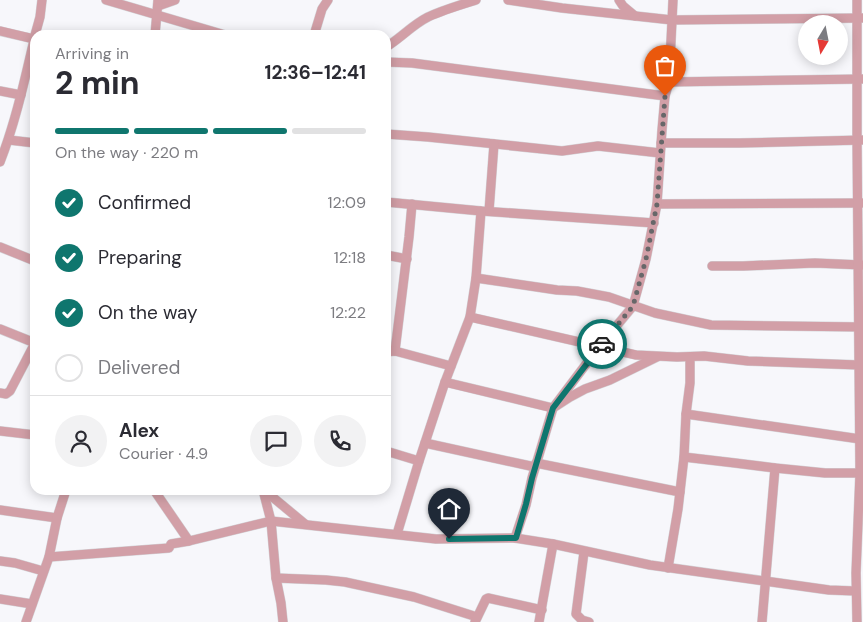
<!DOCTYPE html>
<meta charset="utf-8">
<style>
:root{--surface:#fff;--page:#f2f2f3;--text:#2b2b33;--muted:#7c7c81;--line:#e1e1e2;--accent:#0f766e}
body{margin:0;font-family:"DM Sans",sans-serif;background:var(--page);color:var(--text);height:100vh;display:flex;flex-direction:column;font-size:19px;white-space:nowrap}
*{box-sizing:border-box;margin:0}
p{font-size:16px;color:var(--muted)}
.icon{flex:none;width:28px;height:28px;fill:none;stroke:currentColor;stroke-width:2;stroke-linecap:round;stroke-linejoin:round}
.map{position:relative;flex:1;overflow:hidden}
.side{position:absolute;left:30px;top:30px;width:361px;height:465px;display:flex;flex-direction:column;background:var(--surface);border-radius:15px;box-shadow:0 2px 12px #0003}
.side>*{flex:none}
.needle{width:32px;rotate:190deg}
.controls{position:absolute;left:798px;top:15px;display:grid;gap:10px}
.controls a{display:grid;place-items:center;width:50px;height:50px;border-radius:50%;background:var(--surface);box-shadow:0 2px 12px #0003;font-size:25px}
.pin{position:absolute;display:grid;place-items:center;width:42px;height:42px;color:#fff;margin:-51px -21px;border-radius:50% 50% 50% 0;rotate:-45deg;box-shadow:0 0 5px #0007}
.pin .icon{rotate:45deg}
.courier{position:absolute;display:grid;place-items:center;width:50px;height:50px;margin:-25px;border:4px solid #0f766e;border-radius:50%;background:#fff;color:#222;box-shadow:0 1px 6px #0007}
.overview em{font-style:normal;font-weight:700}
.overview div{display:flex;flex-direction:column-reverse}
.overview{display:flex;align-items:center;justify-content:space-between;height:85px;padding:0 25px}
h1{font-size:32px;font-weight:700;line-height:38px}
.bar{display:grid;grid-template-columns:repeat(4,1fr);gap:8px 5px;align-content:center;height:60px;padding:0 25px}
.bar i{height:6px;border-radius:4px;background:var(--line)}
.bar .current{background:var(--accent)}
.bar p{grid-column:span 4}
.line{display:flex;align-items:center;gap:12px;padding:0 25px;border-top:1px solid var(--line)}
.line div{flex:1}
.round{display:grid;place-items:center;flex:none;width:52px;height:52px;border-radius:26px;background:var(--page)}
ol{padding:0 25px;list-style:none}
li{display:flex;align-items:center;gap:15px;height:55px}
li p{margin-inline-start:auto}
li .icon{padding:5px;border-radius:50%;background:var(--accent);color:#fff;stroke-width:4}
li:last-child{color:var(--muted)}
li i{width:28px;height:28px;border:2px solid var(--line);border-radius:50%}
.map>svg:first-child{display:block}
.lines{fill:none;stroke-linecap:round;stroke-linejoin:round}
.minor-casing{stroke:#d3d3d7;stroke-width:10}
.minor{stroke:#d29fa7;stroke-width:9}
.done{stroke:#676769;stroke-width:5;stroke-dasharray:0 9}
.route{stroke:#0f766e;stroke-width:6}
</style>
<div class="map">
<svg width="863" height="622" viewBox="0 0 863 622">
<rect width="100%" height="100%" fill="#f7f7fb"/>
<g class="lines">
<g class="minor-casing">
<g id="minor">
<path d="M 106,0 L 225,35"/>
<path d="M 508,0 L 562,8 L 672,20 L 863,18"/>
<path d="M 619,0 L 623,6 L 635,16"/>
<path d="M 158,6 L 175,0"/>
<path d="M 0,31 L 34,39"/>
<path d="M 35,35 L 40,17 L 42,0"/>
<path d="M 155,35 L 158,0"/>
<path d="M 313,35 L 315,32 L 322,9 L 328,0"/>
<path d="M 386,47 C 401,38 412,25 428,17 C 443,10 460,5 476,0"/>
<path d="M 386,62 L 412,63 L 665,96"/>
<path d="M 669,82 L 862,79"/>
<path d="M 0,91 L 21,95"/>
<path d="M 386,134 L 428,137 L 562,151 L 598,146 L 660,153"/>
<path d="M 9,140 L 35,143"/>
<path d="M 661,143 L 739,143 L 863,140"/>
<path d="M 0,162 C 16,121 25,78 35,36"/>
<path d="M 386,202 L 481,211 L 654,223"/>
<path d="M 657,204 L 862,203"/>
<path d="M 489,211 L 494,144"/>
<path d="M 0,247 L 35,261"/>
<path d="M 386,255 L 407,259"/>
<path d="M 712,266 L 743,266 L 815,263 L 862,265"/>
<path d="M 476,278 L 557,290 L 577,291 L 609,297 L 655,313 L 711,325 L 863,327"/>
<path d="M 470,317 L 636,355 L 677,357 L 704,356 L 748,361 L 859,365"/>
<path d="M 0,329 L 35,343"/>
<path d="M 395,351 L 409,237 L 412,204"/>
<path d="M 386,352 L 395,351 L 451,366"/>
<path d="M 445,382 L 553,408 L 570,397 L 585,389 L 610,380 L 657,357"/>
<path d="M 0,393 L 6,394 L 10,391 L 35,343"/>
<path d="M 686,414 L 860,439"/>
<path d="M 0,431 L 35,435"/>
<path d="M 425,443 L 535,467"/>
<path d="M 386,451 L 419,461"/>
<path d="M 684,457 L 735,463 L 775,468 L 825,473 L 860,473"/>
<path d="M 536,463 L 680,492"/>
<path d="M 154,490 L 189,541 L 271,521 L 436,539 L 515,538 L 553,544 L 650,565 L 829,590 L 855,591"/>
<path d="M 263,490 L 271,521 L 276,578 L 281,603 L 283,622"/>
<path d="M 264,490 L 305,524"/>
<path d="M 0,510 L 57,518"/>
<path d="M 397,534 L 419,461 L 445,382 L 470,317 L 476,278 L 481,211"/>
<path d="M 515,538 L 526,505 L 532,478 L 553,408 L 599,347 L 633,306 L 646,259 L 657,204 L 662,130 L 665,96 L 669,82 L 673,0"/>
<path d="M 584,552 L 576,614 L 582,620 L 589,622"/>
<path d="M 49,557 L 169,548 L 171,544 L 189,541"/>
<path d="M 0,561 L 15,563 L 43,571"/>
<path d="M 668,568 L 678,509 L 684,457 L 686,414 L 690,383 L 690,357"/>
<path d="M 276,578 L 326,580 L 345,582 L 414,597 L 477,617"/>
<path d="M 0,599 L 32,604"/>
<path d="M 26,622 L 49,557 L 57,518 L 66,490"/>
<path d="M 475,622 L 486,599 L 488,598 L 542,610"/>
<path d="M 539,622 L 553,544"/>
<path d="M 762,622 L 775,468"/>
<path d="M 857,622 L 856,573 L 860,473 L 857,140 L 857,0"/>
</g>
</g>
<use href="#minor" class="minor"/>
</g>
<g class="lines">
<path class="done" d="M 602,344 L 633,306 L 646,259 L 657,204 L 665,96"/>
<path class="route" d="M 449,539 L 516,538 L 526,504 L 532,478 L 553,408 L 602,344"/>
</g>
</svg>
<div class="controls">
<a><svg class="needle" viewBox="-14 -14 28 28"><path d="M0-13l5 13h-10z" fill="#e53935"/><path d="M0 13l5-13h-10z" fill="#7c7c81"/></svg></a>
</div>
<div class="pin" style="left:665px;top:96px;background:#ea580c"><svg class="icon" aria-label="bag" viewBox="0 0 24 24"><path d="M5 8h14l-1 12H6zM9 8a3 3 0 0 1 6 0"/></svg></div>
<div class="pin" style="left:449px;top:539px;background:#1f2937"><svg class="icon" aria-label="home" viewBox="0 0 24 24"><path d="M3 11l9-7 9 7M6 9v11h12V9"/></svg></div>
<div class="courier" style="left:602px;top:344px"><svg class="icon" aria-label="car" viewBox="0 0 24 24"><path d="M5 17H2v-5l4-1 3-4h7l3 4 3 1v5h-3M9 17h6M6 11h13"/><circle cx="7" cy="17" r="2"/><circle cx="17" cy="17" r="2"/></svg></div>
<section class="side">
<div class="overview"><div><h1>2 min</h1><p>Arriving in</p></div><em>12:36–12:41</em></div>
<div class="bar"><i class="current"></i><i class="current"></i><i class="current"></i><i></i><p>On the way · 220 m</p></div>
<ol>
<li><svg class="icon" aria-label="check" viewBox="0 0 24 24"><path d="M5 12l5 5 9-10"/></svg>Confirmed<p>12:09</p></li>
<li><svg class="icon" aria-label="check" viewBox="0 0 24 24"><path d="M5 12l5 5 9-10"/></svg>Preparing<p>12:18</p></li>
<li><svg class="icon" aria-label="check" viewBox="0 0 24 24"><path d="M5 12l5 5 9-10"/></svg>On the way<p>12:22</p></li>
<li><i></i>Delivered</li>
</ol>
<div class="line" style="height:90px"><a class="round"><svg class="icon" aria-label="person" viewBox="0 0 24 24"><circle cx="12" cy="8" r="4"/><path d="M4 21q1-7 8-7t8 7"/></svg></a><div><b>Alex</b><p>Courier · 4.9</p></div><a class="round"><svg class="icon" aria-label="chat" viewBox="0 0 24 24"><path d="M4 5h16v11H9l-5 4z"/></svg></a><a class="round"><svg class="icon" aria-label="phone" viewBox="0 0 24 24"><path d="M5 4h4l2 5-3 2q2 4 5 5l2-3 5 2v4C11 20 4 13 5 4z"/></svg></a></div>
</section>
</div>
